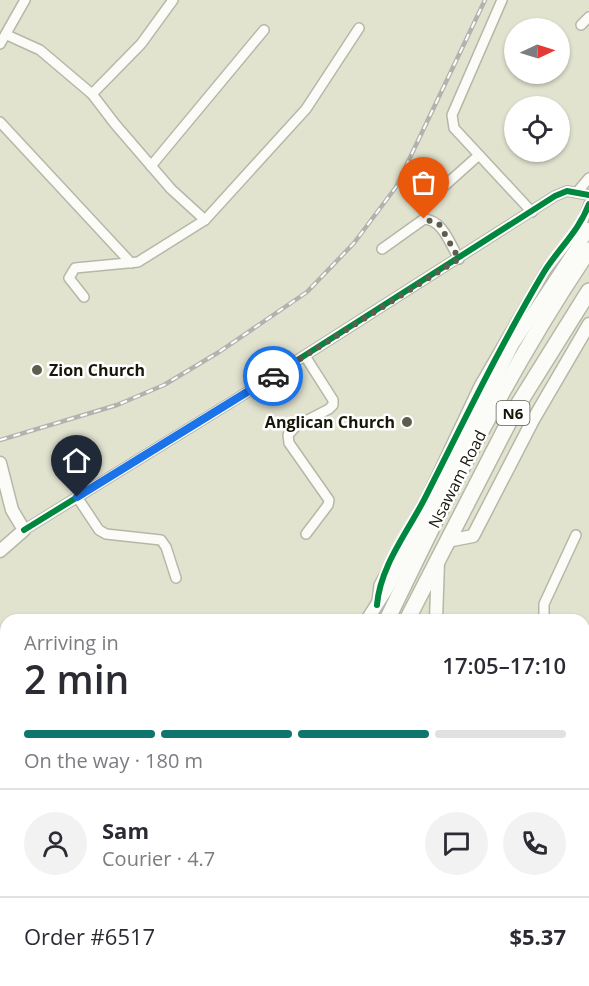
<!DOCTYPE html>
<meta charset="utf-8">
<style>
:root{--surface:#fff;--page:#f2f2f3;--text:#2b2b33;--muted:#7c7c81;--line:#e1e1e2;--accent:#0f766e}
body{margin:0;font-family:"Open Sans",sans-serif;background:var(--page);color:var(--text);height:100vh;display:flex;flex-direction:column;font-size:22px;white-space:nowrap}
*{box-sizing:border-box;margin:0}
p{font-size:20px;color:var(--muted)}
.icon{flex:none;width:33px;height:33px;fill:none;stroke:currentColor;stroke-width:2;stroke-linecap:round;stroke-linejoin:round}
.map{position:relative;flex:1;overflow:hidden}
.side{position:absolute;left:0px;top:614px;width:590px;height:374px;display:flex;flex-direction:column;background:var(--surface);border-radius:18px 18px 0 0;box-shadow:0 2px 4px #0004}
.side>*{flex:none}
.needle{width:39px;rotate:86deg}
.fabs{position:absolute;left:504px;top:18px;display:grid;gap:12px}
.fabs a{display:grid;place-items:center;width:66px;height:66px;border-radius:50%;background:var(--surface);box-shadow:0 2px 4px #0004;font-size:30px}
.pin{position:absolute;display:grid;place-items:center;width:51px;height:51px;color:#fff;margin:-62px -26px;border-radius:50% 50% 50% 0;rotate:-45deg;box-shadow:0 0 6px #0007}
.pin .icon{rotate:45deg}
.courier{position:absolute;display:grid;place-items:center;width:60px;height:60px;margin:-30px;border:4px solid #1a73e8;border-radius:50%;background:#fff;color:#222;box-shadow:0 2px 8px #0007}
.headline em{font-style:normal;font-weight:600}
.headline div{display:flex;flex-direction:column-reverse}
.headline{display:flex;align-items:center;justify-content:space-between;height:102px;padding:0 24px}
h1{font-size:39px;font-weight:600;line-height:45px}
.bar{display:grid;grid-template-columns:repeat(4,1fr);gap:9px 6px;align-content:center;height:72px;padding:0 24px}
.bar i{height:8px;border-radius:4px;background:var(--line)}
.bar .on{background:var(--accent)}
.bar p{grid-column:span 4}
.line{display:flex;align-items:center;gap:15px;padding:0 24px;border-top:2px solid var(--line)}
.line div{flex:1}
.round{display:grid;place-items:center;flex:none;width:63px;height:63px;border-radius:32px;background:var(--page)}
.map>svg:first-child{display:block}
.lines{fill:none;stroke-linecap:round;stroke-linejoin:round}
.minor-casing{stroke:#b7b7a8;stroke-width:12}
.secondary-casing{stroke:#b7b7a8;stroke-width:15}
.trunk-casing{stroke:#b7b7a8;stroke-width:18}
.minor{stroke:#fbfbf8;stroke-width:9}
.secondary{stroke:#fbfbf8;stroke-width:12}
.trunk{stroke:#fbfbf8;stroke-width:15}
.rail-casing{stroke:#b2b3ae;stroke-width:4.5}
.rail{stroke:#fff;stroke-width:2;stroke-dasharray:7;stroke-linecap:butt}
.cycleway-casing{stroke:#fff;stroke-width:10}
.cycleway{stroke:#00873e;stroke-width:6}
.done{stroke:#5d5e4e;stroke-width:6;stroke-dasharray:0 10.8}
.route{stroke:#1a73e8;stroke-width:8}
.poi-dot{fill:#5d5e4e;stroke:#fff;stroke-width:2}
.labels{text-anchor:middle;dominant-baseline:central;stroke-width:5;stroke-linejoin:round;paint-order:stroke}
.shield{fill:#fff;stroke:#5c5c53;stroke-width:1.5}
.shield-label{font-size:15px;font-weight:bold;fill:#161609}
.poi-label{font-size:16px;font-weight:bold;fill:#161609;stroke:#fff;text-anchor:start}
.street-label{font-size:16px;fill:#161609;stroke:#fff}
</style>
<div class="map">
<svg width="589" height="986" viewBox="0 0 589 986">
<rect width="100%" height="100%" fill="#e2e3cf"/>
<g class="lines">
<g class="minor-casing">
<g id="minor">
<path d="M 502,0 L 452,115 L 454,128 L 532,212"/>
<path d="M 581,25 L 589,17"/>
<path d="M 7,35 L 40,50 L 92,94 L 115,124 L 171,189 L 205,220"/>
<path d="M 0,44 L 25,0"/>
<path d="M 92,94 L 141,44 L 173,0"/>
<path d="M 0,122 L 131,263"/>
<path d="M 151,166 L 264,30"/>
<path d="M 578,191 L 589,178"/>
<path d="M 432,197 L 479,155"/>
<path d="M 382,249 L 424,219 C 443,220 450,244 459,259"/>
<path d="M 84,297 L 69,278 L 75,268 L 138,262 L 205,220 L 306,109 L 359,28"/>
<path d="M 305,356 L 333,400 L 333,405 L 329,409 L 296,426 L 288,435 L 289,443 L 329,500 L 328,505 L 306,534"/>
<path d="M 77,497 L 99,530 L 106,534 L 161,540 L 166,547 L 176,578"/>
<path d="M 24,530 L 238,398 L 555,196 L 567,191 L 589,195"/>
<path d="M 377,602 L 379,585 L 427,496 L 479,386 L 546,270 L 582,224 L 589,204"/>
<path d="M 544,620 L 544,604 L 576,535"/>
<path d="M 0,772 L 6,776"/>
<path d="M 0,819 L 6,814"/>
<path d="M 584,843 L 589,843"/>
<path d="M 584,886 L 589,886"/>
<path d="M 549,986 L 549,981"/>
</g>
</g>
<g class="secondary-casing">
<g id="secondary">
<path d="M 0,463 L 12,510 L 24,530 L 0,551"/>
<path d="M 447,541 L 473,536 L 533,420 L 589,324"/>
<path d="M 367,620 L 388,587 L 513,344 L 589,229"/>
<path d="M 436,620 L 438,561"/>
<path d="M 175,986 L 178,981"/>
</g>
</g>
<g class="trunk-casing">
<g id="trunk">
<path d="M 387,620 C 448,493 510,366 589,250"/>
<path d="M 407,620 L 516,408 L 589,291"/>
<path d="M 89,986 L 95,981"/>
<path d="M 124,986 L 130,981"/>
</g>
</g>
<use href="#minor" class="minor"/>
<use href="#secondary" class="secondary"/>
<use href="#trunk" class="trunk"/>
<g class="rail-casing">
<path id="rail" d="M 0,440 L 117,405 L 164,385 L 219,352 L 307,292 L 354,243 L 396,187 L 485,0"/>
</g>
<use href="#rail" class="rail"/>
<g class="cycleway-casing">
<g id="cycleway">
<path d="M 24,530 L 238,398 L 555,196 L 567,191 L 589,195"/>
<path d="M 377,605 C 380,565 410,529 427,494 C 465,419 501,344 544,272 C 559,248 579,231 589,204"/>
</g>
</g>
<use href="#cycleway" class="cycleway"/>
</g>
<g class="lines">
<path class="done" d="M 273,376 L 459,259 L 439,224 L 424,219"/>
<path class="route" d="M 77,497 L 273,376"/>
</g>
<g class="poi-dot">
<circle cx="37" cy="370" r="6"/>
<circle cx="407" cy="422" r="6"/>
</g>
<g class="labels">
<rect class="shield" x="496.5" y="401" width="33" height="24" rx="4.5"/>
<g class="shield-label">
<text x="513" y="413">N6</text>
</g>
<g class="poi-label">
<text x="49" y="370">Zion Church</text>
<text x="395" y="422" text-anchor="end">Anglican Church</text>
</g>
<g class="street-label">
<text transform="translate(457 479) rotate(-63)">Nsawam Road</text>
</g>
</g>
</svg>
<div class="fabs">
<a><svg class="needle" viewBox="-14 -14 28 28"><path d="M0-13l5 13h-10z" fill="#e53935"/><path d="M0 13l5-13h-10z" fill="#7c7c81"/></svg></a>
<a><svg class="icon" aria-label="locate" viewBox="0 0 24 24"><circle cx="12" cy="12" r="6"/><path d="M12 2v4M12 18v4M2 12h4M18 12h4"/></svg></a>
</div>
<div class="pin" style="left:424px;top:219px;background:#ea580c"><svg class="icon" aria-label="bag" viewBox="0 0 24 24"><path d="M5 8h14l-1 12H6zM9 8a3 3 0 0 1 6 0"/></svg></div>
<div class="pin" style="left:77px;top:497px;background:#1f2937"><svg class="icon" aria-label="home" viewBox="0 0 24 24"><path d="M3 11l9-7 9 7M6 9v11h12V9"/></svg></div>
<div class="courier" style="left:273px;top:376px"><svg class="icon" aria-label="car" viewBox="0 0 24 24"><path d="M5 17H2v-5l4-1 3-4h7l3 4 3 1v5h-3M9 17h6M6 11h13"/><circle cx="7" cy="17" r="2"/><circle cx="17" cy="17" r="2"/></svg></div>
<section class="side">
<div class="headline"><div><h1>2 min</h1><p>Arriving in</p></div><em>17:05–17:10</em></div>
<div class="bar"><i class="on"></i><i class="on"></i><i class="on"></i><i></i><p>On the way · 180 m</p></div>
<div class="line" style="height:108px"><a class="round"><svg class="icon" aria-label="person" viewBox="0 0 24 24"><circle cx="12" cy="8" r="4"/><path d="M4 21q1-7 8-7t8 7"/></svg></a><div><b>Sam</b><p>Courier · 4.7</p></div><a class="round"><svg class="icon" aria-label="chat" viewBox="0 0 24 24"><path d="M4 5h16v11H9l-5 4z"/></svg></a><a class="round"><svg class="icon" aria-label="phone" viewBox="0 0 24 24"><path d="M5 4h4l2 5-3 2q2 4 5 5l2-3 5 2v4C11 20 4 13 5 4z"/></svg></a></div>
<div class="line" style="height:78px"><div>Order #6517</div><b>$5.37</b></div>
</section>
</div>
